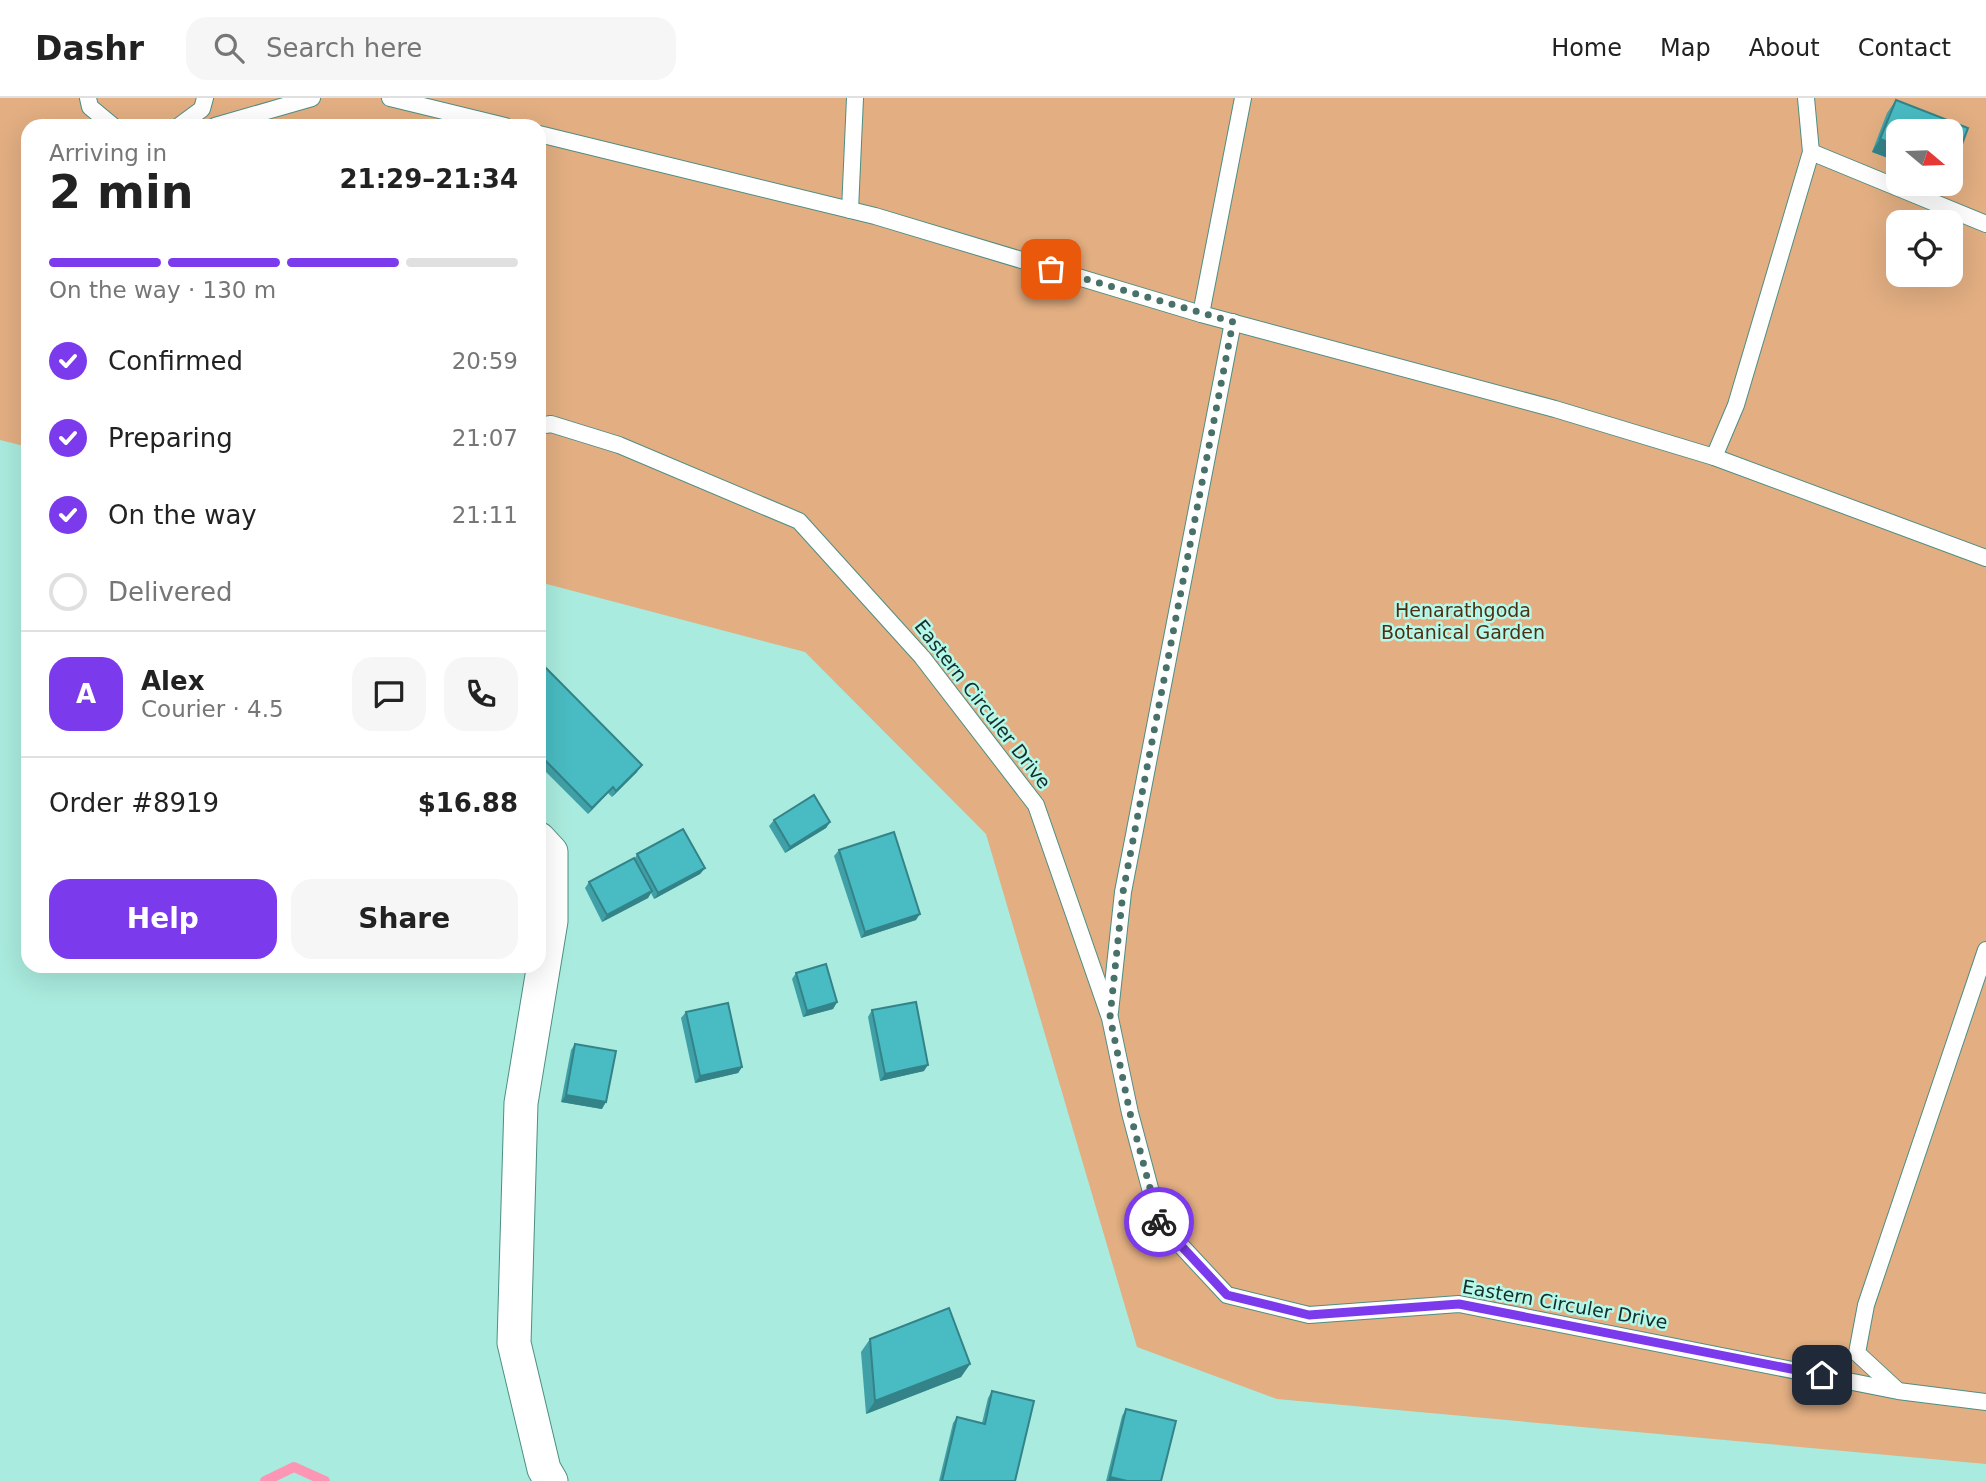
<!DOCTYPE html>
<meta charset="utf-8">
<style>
:root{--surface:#fff;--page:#f6f6f6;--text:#222;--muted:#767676;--line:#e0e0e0;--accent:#7c3aed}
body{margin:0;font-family:"DejaVu Sans",sans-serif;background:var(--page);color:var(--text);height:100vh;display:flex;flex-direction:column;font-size:26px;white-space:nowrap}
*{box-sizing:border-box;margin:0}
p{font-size:23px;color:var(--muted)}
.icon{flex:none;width:38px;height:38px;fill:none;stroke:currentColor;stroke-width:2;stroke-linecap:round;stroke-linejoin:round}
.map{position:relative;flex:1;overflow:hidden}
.details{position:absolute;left:21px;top:21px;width:525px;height:854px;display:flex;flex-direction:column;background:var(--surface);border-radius:21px;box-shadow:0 7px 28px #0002}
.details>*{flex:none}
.needle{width:46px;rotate:109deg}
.tools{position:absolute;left:1886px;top:21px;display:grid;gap:14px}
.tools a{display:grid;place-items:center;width:77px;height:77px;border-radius:14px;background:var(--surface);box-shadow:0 7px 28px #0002;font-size:35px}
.pin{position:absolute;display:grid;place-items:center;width:60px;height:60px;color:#fff;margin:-30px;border-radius:14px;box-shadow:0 4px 10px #0006}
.courier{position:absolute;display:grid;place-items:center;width:70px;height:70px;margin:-35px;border:5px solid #7c3aed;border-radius:50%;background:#fff;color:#222;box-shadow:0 2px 9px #0007}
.summary em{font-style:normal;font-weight:700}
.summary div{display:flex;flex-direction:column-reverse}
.summary{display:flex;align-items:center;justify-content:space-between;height:119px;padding:0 28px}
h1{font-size:46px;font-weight:700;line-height:52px}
.bar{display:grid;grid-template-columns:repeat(4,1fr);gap:10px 7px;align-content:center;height:84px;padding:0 28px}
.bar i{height:9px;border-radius:5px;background:var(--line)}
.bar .active{background:var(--accent)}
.bar p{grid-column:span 4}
.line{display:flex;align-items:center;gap:18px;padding:0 28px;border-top:2px solid var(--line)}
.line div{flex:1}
.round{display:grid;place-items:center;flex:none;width:74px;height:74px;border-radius:21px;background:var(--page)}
ol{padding:0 28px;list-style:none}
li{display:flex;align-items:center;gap:21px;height:77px}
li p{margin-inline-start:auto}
li .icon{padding:7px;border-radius:50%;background:var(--accent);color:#fff;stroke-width:4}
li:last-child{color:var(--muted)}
li i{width:38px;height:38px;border:4px solid var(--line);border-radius:50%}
.button{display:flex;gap:14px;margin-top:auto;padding:14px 28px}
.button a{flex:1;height:80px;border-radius:21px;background:var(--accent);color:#fff;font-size:28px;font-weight:700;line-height:80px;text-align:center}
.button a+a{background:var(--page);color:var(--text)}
header{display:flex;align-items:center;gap:42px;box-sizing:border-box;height:98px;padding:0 35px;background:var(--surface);border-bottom:2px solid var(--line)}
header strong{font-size:33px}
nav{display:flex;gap:38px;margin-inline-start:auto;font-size:24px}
.search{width:490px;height:63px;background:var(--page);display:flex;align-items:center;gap:18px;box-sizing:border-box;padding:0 24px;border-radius:21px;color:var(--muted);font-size:26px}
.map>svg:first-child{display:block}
.green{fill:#e2ae82;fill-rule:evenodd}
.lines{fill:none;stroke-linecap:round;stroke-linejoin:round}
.stream{stroke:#fc96b4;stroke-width:10}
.service-casing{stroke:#4e8e82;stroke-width:18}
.minor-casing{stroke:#4e8e82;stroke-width:35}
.service{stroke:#fff;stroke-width:16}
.minor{stroke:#fff;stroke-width:33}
.wall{fill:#3fa1a7}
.shaded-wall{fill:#338388}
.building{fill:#49bbc2;stroke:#338388;stroke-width:2}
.done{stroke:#487169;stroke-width:7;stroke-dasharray:0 12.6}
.route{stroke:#7c3aed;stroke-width:9}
.labels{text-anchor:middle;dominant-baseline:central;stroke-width:5;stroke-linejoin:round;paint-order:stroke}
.park-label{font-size:19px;fill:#4f2f12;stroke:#b6f9eb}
.street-label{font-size:19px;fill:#142f2a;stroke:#b6f9eb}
</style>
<header>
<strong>Dashr</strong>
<div class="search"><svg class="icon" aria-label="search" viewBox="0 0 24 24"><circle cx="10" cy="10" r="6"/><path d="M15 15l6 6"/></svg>Search here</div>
<nav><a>Home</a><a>Map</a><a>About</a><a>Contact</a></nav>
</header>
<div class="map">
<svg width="1986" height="1383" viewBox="0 0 1986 1383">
<rect width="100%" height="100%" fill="#a9ebde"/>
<path class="green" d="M 0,0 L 1986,0 L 1986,1366 L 1277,1301 L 1137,1249 L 986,736 L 805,554 L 539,484 L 539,28 L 28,28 L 28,349 L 0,342 ZM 1899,33 L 1951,33 L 1951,86 L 1899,86 ZM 1899,124 L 1951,124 L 1951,177 L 1899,177 Z"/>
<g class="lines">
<path class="stream" d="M 265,1383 L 294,1369 L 325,1383"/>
<g class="service-casing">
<g id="service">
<path d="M 88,0 L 90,9 L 113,28"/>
<path d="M 390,0 L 505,28"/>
<path d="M 179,28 L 202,11 L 205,0"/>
<path d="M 215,28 L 312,0"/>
<path d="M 539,36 L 875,118 L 1201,216 L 1555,311 L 1714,359 L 1986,460"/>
<path d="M 1811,54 L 1986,126"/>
<path d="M 850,112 L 855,0"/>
<path d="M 1201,216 L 1243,0"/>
<path d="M 539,328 L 551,326 L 619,347 L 799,423 L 922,559 L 1036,707 L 1110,920 L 1130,1015 L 1159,1124 L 1227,1197 L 1309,1217 L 1459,1206 L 1898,1293 L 1986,1304"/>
<path d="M 1714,359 L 1736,307 L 1811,54 L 1806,0"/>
<path d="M 1110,914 L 1123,794 L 1233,224"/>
<path d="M 1896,1291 L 1857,1255 L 1866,1207 L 1986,852"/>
</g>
</g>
<g class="minor-casing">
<path id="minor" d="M 539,741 L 551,754 L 551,823 L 521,1005 L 514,1245 L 544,1371 L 551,1383"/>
</g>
<use href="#service" class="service"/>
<use href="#minor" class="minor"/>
</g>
<g class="wall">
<path d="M 1896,2 L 1968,30 L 1951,72 L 1951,33 L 1899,33 L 1899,64 L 1872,54 L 1887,15 Z"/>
<path d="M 539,569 L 637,674 L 612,699 L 608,695 L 588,716 L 539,667 Z"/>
<path d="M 774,722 L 830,724 L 826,730 L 785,755 L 769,728 Z"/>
<path d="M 839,752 L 916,822 L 861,840 L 834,758 Z"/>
<path d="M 637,756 L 705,770 L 700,776 L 654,801 L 651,795 L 648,800 L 602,824 L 585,790 L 589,784 L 635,760 Z"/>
<path d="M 796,875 L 837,904 L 833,911 L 803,919 L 792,881 Z"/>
<path d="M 872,912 L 924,973 L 880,983 L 868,919 Z"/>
<path d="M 686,914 L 742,969 L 738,975 L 695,985 L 681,920 Z"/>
<path d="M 575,946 L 602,1011 L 561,1004 L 571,952 Z"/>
<path d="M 870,1241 L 970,1266 L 961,1279 L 866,1316 L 861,1254 Z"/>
<path d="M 992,1293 L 1015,1383 L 939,1383 L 953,1325 L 957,1319 L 982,1325 L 988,1300 Z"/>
<path d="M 1126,1311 L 1161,1383 L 1106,1383 L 1122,1318 Z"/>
</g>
<g class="shaded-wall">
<path d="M 1880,41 L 1899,48 L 1899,64 L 1872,54 Z"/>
<path d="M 642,667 L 637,674 L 612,699 L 616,693 Z"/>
<path d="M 613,689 L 608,695 L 588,716 L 592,710 Z"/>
<path d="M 830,724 L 826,730 L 785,755 L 790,749 Z"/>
<path d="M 705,770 L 700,776 L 654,801 L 658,795 Z"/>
<path d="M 652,793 L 648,800 L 602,824 L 607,817 Z"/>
<path d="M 920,816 L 916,822 L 861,840 L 865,834 Z"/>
<path d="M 837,904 L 833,911 L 803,919 L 807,913 Z"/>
<path d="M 928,967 L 924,973 L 880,983 L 885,976 Z"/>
<path d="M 742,969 L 738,975 L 695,985 L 700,978 Z"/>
<path d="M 566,997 L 606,1004 L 602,1011 L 561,1004 Z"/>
<path d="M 970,1266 L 961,1279 L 866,1316 L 875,1303 Z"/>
<path d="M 1110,1379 L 1127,1383 L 1107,1383 Z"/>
</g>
<g class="building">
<path d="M 1896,2 L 1968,30 L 1953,70 L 1951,69 L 1951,33 L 1899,33 L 1899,48 L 1880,41 Z"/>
<path d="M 542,566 L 642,667 L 616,693 L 613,689 L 592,710 L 539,656 L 539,569 Z"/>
<path d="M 814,697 L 830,724 L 790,749 L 774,722 Z"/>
<path d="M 683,731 L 705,770 L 658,795 L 637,756 Z"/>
<path d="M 894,734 L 920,816 L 865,834 L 839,752 Z"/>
<path d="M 634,760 L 652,793 L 607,817 L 589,784 Z"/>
<path d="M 826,866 L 837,904 L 807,913 L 796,875 Z"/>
<path d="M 916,904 L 928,967 L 885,976 L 872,912 Z"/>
<path d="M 728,905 L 742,969 L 700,978 L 686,914 Z"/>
<path d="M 575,946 L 616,953 L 606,1004 L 566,997 Z"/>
<path d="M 949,1210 L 970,1266 L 875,1303 L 870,1241 Z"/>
<path d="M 992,1293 L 1034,1303 L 1015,1383 L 942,1383 L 957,1319 L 985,1326 Z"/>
<path d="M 1126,1311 L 1176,1323 L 1161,1383 L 1127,1383 L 1110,1379 Z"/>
</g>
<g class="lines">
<path class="done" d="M 1051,171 L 1233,224 L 1123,794 L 1110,919 L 1130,1015 L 1159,1124"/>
<path class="route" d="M 1159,1124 L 1227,1197 L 1309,1217 L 1459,1206 L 1822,1277"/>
</g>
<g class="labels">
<g class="park-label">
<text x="1463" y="512">Henarathgoda<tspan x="1463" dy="22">Botanical Garden</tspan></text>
</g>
<g class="street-label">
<text transform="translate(983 606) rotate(52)">Eastern Circuler Drive</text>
<text transform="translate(1565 1206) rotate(10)">Eastern Circuler Drive</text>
</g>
</g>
</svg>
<div class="tools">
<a><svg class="needle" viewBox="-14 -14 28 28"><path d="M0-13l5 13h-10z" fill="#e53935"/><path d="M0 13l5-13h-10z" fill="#767676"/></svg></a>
<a><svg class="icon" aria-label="locate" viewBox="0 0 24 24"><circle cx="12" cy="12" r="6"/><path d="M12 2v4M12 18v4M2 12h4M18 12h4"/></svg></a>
</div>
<div class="pin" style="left:1051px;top:171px;background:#ea580c"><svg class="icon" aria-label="bag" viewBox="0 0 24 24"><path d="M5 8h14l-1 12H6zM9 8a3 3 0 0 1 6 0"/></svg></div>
<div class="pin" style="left:1822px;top:1277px;background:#1f2937"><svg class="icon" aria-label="home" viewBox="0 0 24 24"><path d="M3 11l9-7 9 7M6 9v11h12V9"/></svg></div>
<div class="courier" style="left:1159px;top:1124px"><svg class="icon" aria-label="bike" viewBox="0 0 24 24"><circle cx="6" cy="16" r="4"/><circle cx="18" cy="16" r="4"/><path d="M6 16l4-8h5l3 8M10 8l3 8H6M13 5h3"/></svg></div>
<section class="details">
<div class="summary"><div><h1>2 min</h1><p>Arriving in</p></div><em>21:29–21:34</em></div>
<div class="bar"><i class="active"></i><i class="active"></i><i class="active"></i><i></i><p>On the way · 130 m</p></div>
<ol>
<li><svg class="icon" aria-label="check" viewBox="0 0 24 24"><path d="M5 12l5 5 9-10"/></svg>Confirmed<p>20:59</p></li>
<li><svg class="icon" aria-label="check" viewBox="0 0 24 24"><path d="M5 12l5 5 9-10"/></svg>Preparing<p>21:07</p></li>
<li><svg class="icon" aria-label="check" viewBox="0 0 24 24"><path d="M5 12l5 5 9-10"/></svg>On the way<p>21:11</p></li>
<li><i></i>Delivered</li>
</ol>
<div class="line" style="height:126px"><b class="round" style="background:var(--accent);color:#fff">A</b><div><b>Alex</b><p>Courier · 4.5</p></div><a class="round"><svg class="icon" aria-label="chat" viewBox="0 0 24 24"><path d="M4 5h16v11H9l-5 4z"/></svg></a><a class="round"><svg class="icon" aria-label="phone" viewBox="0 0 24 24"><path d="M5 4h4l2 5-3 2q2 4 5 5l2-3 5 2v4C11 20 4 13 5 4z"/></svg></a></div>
<div class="line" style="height:91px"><div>Order #8919</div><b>$16.88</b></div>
<div class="button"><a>Help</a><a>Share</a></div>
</section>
</div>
